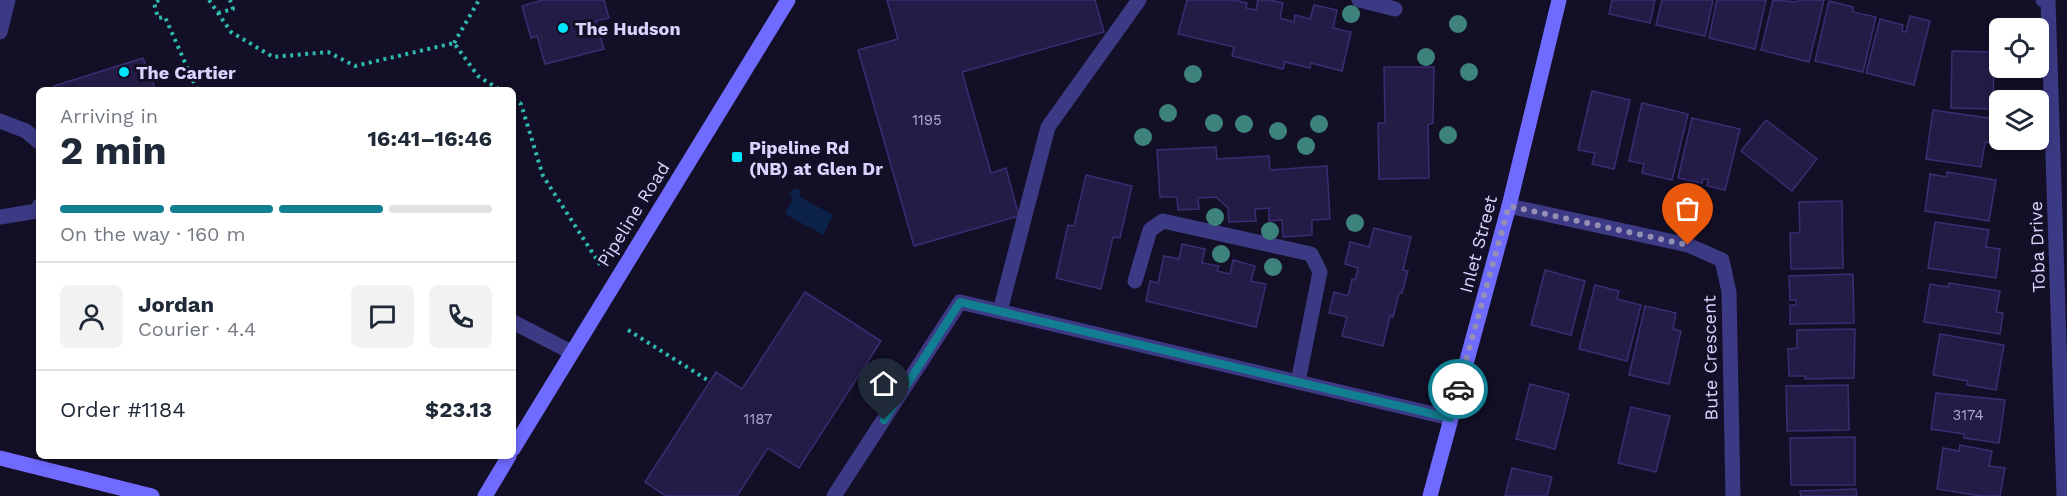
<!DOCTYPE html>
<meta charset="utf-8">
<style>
:root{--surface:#fff;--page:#f2f2f3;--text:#1f2937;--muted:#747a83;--line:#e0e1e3;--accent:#117e91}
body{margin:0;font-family:"Work Sans",sans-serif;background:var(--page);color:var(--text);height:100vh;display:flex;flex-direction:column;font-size:22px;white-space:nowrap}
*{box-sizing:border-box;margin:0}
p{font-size:20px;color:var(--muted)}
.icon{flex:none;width:33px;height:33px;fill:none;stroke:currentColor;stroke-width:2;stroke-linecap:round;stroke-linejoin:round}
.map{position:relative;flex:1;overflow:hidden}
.drawer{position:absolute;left:36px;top:87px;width:480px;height:372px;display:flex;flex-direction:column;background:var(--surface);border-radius:9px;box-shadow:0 3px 9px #0003}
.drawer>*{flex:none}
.controls{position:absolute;left:1989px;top:18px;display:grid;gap:12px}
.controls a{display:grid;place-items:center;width:60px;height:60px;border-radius:9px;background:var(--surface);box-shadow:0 3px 9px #0003;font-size:30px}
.pin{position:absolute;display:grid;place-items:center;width:51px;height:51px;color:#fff;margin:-62px -26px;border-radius:50% 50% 50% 0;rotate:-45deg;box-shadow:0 0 6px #0007}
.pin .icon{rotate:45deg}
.courier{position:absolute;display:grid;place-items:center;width:60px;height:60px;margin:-30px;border:4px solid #117e91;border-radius:50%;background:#fff;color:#222;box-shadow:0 2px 8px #0007}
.summary em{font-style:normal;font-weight:700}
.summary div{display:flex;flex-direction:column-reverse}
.summary{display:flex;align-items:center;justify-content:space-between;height:102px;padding:0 24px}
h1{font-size:39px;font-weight:700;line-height:45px}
.bar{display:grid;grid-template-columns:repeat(4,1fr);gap:9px 6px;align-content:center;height:72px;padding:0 24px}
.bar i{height:8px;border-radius:4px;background:var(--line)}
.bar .active{background:var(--accent)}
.bar p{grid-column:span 4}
.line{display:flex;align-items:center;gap:15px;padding:0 24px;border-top:2px solid var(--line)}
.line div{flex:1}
.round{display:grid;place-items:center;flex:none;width:63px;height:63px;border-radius:9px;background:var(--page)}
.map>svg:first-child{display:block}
.water{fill:#0c2248}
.building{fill:#241b47;stroke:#3b2d73;stroke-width:1.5}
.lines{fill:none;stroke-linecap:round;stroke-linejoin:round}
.path{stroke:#2fb8b0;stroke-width:4;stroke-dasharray:3 4.5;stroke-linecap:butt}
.lane{stroke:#3d3a85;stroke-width:15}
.street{stroke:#3d3a85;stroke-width:15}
.secondary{stroke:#6f6bff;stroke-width:15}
.tree{fill:#3d827b}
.done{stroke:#948fb3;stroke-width:6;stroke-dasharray:0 10.8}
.route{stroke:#117e91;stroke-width:8}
.poi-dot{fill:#00e5ff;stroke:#130f26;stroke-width:2}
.labels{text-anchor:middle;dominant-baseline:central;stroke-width:6;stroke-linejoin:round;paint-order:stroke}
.number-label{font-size:15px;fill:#aca6d1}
.poi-label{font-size:18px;font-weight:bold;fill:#d9d4ff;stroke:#130f26;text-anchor:start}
.street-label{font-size:18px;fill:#d9d4ff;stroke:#130f26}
</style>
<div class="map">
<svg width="2067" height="496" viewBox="0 0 2067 496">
<rect width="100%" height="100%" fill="#130f26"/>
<path class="water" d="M 795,188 L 800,190 L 800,197 L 833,215 L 823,235 L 785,214 L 793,198 L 789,195 Z"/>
<g class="building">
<path d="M 543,0 L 604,0 L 609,18 L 596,21 L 604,49 L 545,64 L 537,36 L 531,38 L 522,6 Z"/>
<path d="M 887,0 L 1095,0 L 1104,32 L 962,72 L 991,173 L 1006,168 L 1019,216 L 914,246 L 858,50 L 898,39 Z"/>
<path d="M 1187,0 L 1234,0 L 1247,3 L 1246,8 L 1256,10 L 1258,0 L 1270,0 L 1283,3 L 1280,18 L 1294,22 L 1295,15 L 1310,19 L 1314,5 L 1337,10 L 1333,28 L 1351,32 L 1342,71 L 1311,63 L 1310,68 L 1285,62 L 1283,69 L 1232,56 L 1234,47 L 1178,34 Z"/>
<path d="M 1612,0 L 1655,0 L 1650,23 L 1609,14 Z"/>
<path d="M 1662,0 L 1713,0 L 1705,36 L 1656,25 Z"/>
<path d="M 1717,0 L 1766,0 L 1755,49 L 1709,38 Z"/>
<path d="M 1773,0 L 1797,2 L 1798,0 L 1824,0 L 1809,62 L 1761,50 Z"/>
<path d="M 1829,1 L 1853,7 L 1853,12 L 1876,17 L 1863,72 L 1815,61 Z"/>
<path d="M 1910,16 L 1930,21 L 1914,85 L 1866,73 L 1880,19 L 1903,25 L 1902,31 L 1906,32 Z"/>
<path d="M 1952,51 L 1994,52 L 1993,109 L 1951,108 Z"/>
<path d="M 143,58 L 156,90 L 55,90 L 54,86 Z"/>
<path d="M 1384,67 L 1434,67 L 1433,123 L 1428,125 L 1429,178 L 1379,179 L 1378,123 L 1385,123 Z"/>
<path d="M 1592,91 L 1630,100 L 1614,169 L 1592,164 L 1595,153 L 1578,150 Z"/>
<path d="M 1642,103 L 1688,114 L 1672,180 L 1642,173 L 1644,164 L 1629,161 Z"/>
<path d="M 1933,110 L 1995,119 L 1992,143 L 1985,142 L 1981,167 L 1926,159 Z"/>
<path d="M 1692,118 L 1740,129 L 1725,190 L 1707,186 L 1708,179 L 1703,179 L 1702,183 L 1678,178 Z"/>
<path d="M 1766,120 L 1817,159 L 1792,191 L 1741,151 Z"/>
<path d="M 1216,147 L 1217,159 L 1269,156 L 1270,170 L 1327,166 L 1330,219 L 1312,220 L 1312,235 L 1283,237 L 1282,220 L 1269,221 L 1269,208 L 1255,209 L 1256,221 L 1229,222 L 1228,208 L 1216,197 L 1198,198 L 1199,209 L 1178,210 L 1177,197 L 1160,197 L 1157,150 Z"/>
<path d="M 1947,172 L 1996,180 L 1989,221 L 1925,211 L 1930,174 L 1946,177 Z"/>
<path d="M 1086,175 L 1132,186 L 1120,238 L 1113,237 L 1101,289 L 1056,278 L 1068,225 L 1074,226 Z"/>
<path d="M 1842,201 L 1843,268 L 1791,269 L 1790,233 L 1800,233 L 1799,202 Z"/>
<path d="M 1935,222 L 1989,230 L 1986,247 L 2000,249 L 1996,278 L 1928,268 Z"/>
<path d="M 1374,228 L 1411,237 L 1403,270 L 1408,271 L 1402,293 L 1399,293 L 1393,317 L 1390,316 L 1383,346 L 1342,336 L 1347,317 L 1329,313 L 1334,292 L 1348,296 L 1352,279 L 1355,280 L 1358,268 L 1345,264 L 1350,242 L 1369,247 Z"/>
<path d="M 1182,244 L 1205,249 L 1202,263 L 1219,266 L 1217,271 L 1230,274 L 1233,260 L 1255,266 L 1251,281 L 1266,284 L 1256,327 L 1146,301 L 1150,281 L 1158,283 L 1164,256 L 1179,259 Z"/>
<path d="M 1545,270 L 1585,281 L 1571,335 L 1531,325 Z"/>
<path d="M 1853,274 L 1854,323 L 1790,324 L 1790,305 L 1796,305 L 1796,300 L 1790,300 L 1789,276 Z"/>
<path d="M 1949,283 L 2000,291 L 1996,312 L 2003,313 L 2000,334 L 1924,322 L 1930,284 L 1948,287 Z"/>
<path d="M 1595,285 L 1619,291 L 1617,299 L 1641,305 L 1627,361 L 1579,349 Z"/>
<path d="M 805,292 L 881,341 L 799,468 L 768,448 L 737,496 L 666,496 L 645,482 L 716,372 L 742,389 Z"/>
<path d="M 1645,306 L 1676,313 L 1673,329 L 1681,331 L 1669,384 L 1629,375 Z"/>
<path d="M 1855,329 L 1854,378 L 1805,379 L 1805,376 L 1789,376 L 1788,349 L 1797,348 L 1797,330 Z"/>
<path d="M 1940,334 L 2004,345 L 1996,390 L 1967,385 L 1968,381 L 1933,375 Z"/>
<path d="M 1530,384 L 1569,394 L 1555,449 L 1516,439 Z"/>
<path d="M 1848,385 L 1849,430 L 1787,431 L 1786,386 Z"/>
<path d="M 1936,393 L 2005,400 L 1999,443 L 1964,438 L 1964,434 L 1931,429 Z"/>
<path d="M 1631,407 L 1670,416 L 1656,472 L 1618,463 Z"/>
<path d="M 1855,437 L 1855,485 L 1791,485 L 1790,438 Z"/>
<path d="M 1960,445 L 1992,451 L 1989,466 L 2005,468 L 2000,496 L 1981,496 L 1937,489 L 1943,448 L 1959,451 Z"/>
<path d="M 1512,468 L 1552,477 L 1547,496 L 1505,496 Z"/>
<path d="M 1856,489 L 1857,496 L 1801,496 L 1800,491 Z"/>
</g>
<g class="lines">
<g class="path">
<path d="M 159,0 L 154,3 L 158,18 L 165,17 L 197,90"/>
<path d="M 209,0 L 231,32 L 273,57 L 328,52 L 355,66 L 454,43 L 478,76 L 500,90"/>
<path d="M 218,13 L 233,9 L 230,0"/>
<path d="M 454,43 L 479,0"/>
<path d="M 513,99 L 521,104 L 543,176 L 601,266"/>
<path d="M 628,330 L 709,381"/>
</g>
<g class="lane">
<path d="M 1359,0 L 1395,9"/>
<path d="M 0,121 L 26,131 L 39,142"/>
<path d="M 0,217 L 37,211 L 39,206"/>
<path d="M 1135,281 L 1150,230 L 1163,221 L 1311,254 L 1320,272 L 1298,382"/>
<path d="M 1000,311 L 1048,127 L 1139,0"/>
<path d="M 513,322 L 571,352"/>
<path d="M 834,496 L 960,302 L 1450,418"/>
</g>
<g class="street">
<path d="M 2043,0 L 2048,1 L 2064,496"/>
<path d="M 0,32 L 8,0"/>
<path d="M 1509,206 L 1688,245 L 1722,260 L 1729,292 L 1733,496"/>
</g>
<g class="secondary">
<path d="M 513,449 L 788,0"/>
<path d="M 0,458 L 152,496"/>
<path d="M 485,496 L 509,456"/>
<path d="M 1430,496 L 1509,206 L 1559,0"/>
</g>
</g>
<g class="tree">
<circle cx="1351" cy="14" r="9"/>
<circle cx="1458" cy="24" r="9"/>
<circle cx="1426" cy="57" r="9"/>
<circle cx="1469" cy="72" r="9"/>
<circle cx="1193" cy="74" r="9"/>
<circle cx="1168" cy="113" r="9"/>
<circle cx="1214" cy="123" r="9"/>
<circle cx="1244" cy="124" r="9"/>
<circle cx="1319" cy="124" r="9"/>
<circle cx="1278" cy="131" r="9"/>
<circle cx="1448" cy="135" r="9"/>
<circle cx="1143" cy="137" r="9"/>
<circle cx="1306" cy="146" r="9"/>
<circle cx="1215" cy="217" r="9"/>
<circle cx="1355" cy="223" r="9"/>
<circle cx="1270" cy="231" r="9"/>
<circle cx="1221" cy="254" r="9"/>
<circle cx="1273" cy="267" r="9"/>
</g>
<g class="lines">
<path class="done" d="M 1458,389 L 1509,206 L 1688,245"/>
<path class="route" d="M 884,420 L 960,302 L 1450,418 L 1458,389"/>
</g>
<g class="poi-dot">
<circle cx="563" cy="28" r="6"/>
<circle cx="124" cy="72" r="6"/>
<rect x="731" y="151" width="12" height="12" rx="3"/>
</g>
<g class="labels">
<g class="number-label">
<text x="927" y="120">1195</text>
<text x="1968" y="415">3174</text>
<text x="758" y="419">1187</text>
</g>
<g class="poi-label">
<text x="575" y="28">The Hudson</text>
<text x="136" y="72">The Cartier</text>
<text x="749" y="147">Pipeline Rd<tspan x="749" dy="21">(NB) at Glen Dr</tspan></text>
</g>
<g class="street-label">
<text transform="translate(633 214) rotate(-58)">Pipeline Road</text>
<text transform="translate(1478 244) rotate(-75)">Inlet Street</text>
<text transform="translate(2037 247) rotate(-92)">Toba Drive</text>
<text transform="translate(1710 358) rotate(-91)">Bute Crescent</text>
</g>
</g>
</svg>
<div class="controls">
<a><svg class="icon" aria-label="locate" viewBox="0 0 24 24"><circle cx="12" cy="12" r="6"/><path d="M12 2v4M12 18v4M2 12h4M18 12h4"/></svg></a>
<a><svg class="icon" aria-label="layers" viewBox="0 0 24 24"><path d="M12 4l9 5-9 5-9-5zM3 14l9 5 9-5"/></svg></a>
</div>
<div class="pin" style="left:1688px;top:245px;background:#ea580c"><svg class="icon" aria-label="bag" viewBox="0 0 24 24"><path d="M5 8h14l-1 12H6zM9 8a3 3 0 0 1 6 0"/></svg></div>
<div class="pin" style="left:884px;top:420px;background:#1f2937"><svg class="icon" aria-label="home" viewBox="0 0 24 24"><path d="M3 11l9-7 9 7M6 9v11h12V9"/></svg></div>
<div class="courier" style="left:1458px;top:389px"><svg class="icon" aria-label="car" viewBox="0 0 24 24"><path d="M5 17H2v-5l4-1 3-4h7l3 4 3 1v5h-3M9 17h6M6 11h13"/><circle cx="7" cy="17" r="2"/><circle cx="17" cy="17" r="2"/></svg></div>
<section class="drawer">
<div class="summary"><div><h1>2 min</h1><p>Arriving in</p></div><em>16:41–16:46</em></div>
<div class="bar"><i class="active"></i><i class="active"></i><i class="active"></i><i></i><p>On the way · 160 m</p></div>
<div class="line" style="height:108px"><a class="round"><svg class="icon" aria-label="person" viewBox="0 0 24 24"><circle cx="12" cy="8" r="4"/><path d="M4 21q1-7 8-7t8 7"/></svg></a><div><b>Jordan</b><p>Courier · 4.4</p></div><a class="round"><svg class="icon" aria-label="chat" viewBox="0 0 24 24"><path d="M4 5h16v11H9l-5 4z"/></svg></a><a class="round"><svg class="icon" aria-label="phone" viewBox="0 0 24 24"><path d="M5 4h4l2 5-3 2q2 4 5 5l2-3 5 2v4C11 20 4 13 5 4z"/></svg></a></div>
<div class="line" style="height:78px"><div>Order #1184</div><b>$23.13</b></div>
</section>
</div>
